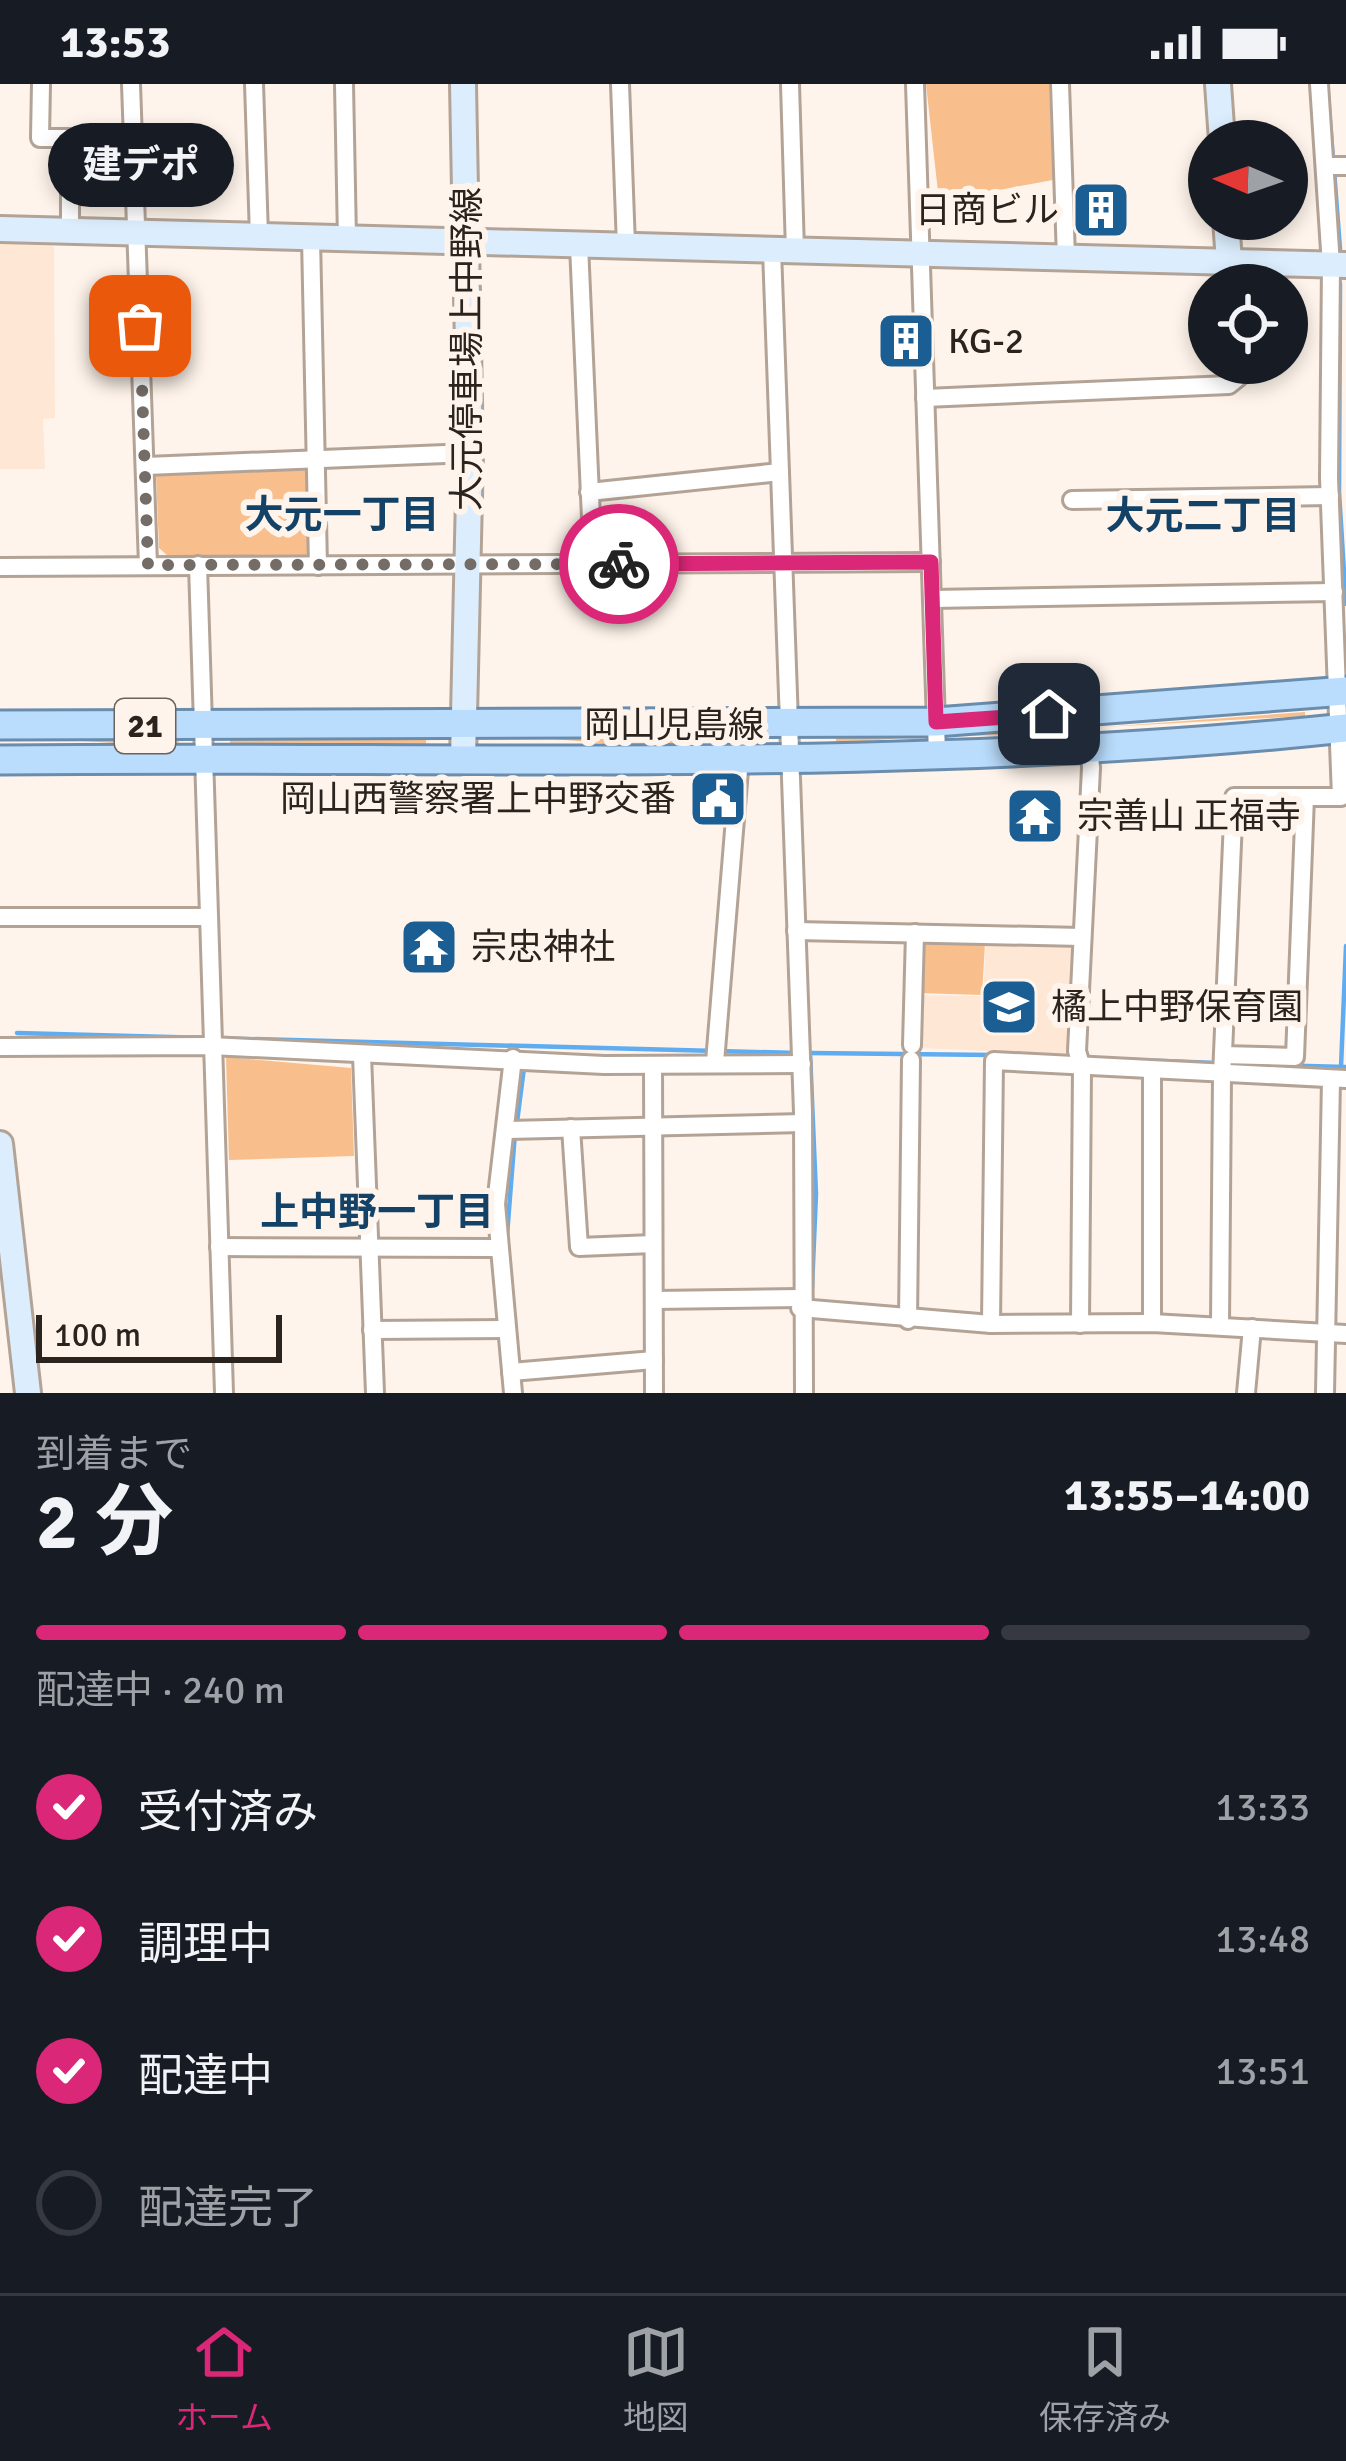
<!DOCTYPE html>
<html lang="ja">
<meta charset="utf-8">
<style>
:root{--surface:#171b24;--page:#242831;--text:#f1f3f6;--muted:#9ea1a6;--line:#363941;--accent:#db2777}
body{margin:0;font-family:Signika,"Noto Sans JP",sans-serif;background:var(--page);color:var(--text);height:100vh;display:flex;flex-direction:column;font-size:45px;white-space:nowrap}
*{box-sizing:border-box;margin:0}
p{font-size:39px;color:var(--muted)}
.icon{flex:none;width:66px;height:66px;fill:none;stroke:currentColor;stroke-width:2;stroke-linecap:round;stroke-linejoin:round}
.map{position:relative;height:1309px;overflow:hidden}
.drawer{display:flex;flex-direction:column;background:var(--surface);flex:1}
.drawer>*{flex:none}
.needle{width:78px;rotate:272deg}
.controls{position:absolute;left:1188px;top:36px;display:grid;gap:24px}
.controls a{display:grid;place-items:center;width:120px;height:120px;border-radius:50%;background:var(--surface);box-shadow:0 6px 18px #0003;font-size:60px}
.scale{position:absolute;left:36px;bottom:30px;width:246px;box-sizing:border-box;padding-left:12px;border:6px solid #2a231e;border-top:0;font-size:33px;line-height:42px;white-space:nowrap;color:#2a231e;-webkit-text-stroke:9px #fef4eb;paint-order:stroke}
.pin{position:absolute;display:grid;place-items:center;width:102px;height:102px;color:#fff;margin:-51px;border-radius:24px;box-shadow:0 6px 18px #0006}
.courier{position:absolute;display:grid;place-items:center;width:120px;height:120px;margin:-60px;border:9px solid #db2777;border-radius:50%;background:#fff;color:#222;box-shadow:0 3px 15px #0007}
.bubble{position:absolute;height:84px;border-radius:42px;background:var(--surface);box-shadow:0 6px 18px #0003;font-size:39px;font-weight:700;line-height:84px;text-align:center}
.head em{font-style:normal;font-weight:700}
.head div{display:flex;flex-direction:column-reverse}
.head{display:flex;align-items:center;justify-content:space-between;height:204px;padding:0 36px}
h1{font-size:78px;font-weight:700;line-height:90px}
.bar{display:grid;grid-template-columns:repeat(4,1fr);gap:18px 12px;align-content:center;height:144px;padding:0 36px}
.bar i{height:15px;border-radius:9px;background:var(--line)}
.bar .active{background:var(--accent)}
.bar p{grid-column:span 4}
ol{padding:0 36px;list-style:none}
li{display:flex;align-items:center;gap:36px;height:132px}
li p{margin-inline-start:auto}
li .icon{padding:12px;border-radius:50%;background:var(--accent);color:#fff;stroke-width:4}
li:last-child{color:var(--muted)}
li i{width:66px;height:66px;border:6px solid var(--line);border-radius:50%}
.status{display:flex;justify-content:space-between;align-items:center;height:84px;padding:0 60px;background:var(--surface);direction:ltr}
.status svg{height:33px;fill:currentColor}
.tab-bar{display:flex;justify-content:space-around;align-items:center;height:168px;border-top:3px solid var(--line);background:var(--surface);font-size:33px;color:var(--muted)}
.tab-bar a{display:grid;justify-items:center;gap:6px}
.tab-bar .active{color:var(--accent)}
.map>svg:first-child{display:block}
.built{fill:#fee7d4}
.green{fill:#f8bf8c}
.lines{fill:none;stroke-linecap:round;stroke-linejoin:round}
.stream{stroke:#5facf0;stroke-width:4.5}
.street-casing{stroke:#b3a396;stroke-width:22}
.secondary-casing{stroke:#b3a396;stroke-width:30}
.primary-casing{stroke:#6a8dae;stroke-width:33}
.street{stroke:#fff;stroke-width:16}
.secondary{stroke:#dceefe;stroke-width:24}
.primary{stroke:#baddfd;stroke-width:27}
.done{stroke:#746c66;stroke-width:12;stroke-dasharray:0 21.6}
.route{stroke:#db2777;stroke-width:15}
.labels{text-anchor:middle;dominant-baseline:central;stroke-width:12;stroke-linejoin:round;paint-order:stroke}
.shield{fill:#fef4eb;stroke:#6a625c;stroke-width:3}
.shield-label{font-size:33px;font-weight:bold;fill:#2a231e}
.poi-label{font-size:36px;fill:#2a231e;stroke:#fef4eb;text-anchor:start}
.street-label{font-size:36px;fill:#2a231e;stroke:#fef4eb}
.neighbourhood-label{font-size:39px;font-weight:bold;fill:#144166;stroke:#fef4eb}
</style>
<div class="status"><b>13:53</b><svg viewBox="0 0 49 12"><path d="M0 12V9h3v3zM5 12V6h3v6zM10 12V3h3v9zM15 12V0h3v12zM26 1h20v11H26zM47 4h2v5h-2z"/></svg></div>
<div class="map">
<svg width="1346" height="1309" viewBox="0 0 1346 1309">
<rect width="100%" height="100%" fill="#fef4eb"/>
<g class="built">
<path d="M 0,159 L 54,162 L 55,334 L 43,335 L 45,385 L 0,385 Z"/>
<path d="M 986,858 L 1069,860 L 1073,866 L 1068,970 L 916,964 L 917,911 L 983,912 Z"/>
</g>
<g class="green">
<path d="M 926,0 L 1049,0 L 1053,96 L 939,117 Z"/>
<path d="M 305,381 L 310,387 L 312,465 L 305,473 L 169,473 L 159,464 L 156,390 Z"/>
<path d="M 1305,628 L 1305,632 L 1104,643 Z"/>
<path d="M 1066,641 L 1067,650 L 960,652 L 960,650 Z"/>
<path d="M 518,652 L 742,659 L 613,660 Z"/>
<path d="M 835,652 L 919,651 L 920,652 L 837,660 Z"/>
<path d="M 35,654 L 173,654 L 179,657 L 177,663 Z"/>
<path d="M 230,655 L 426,655 L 426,663 L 230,662 Z"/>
<path d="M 921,857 L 985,859 L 982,911 L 917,909 Z"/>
<path d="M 226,973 L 351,984 L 354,1072 L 229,1076 Z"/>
</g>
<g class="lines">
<g class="stream">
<path d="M 1327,0 L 1333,75"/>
<path d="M 1334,86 L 1340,165"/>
<path d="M 1340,199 L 1339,408 L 1346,520"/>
<path d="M 17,949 L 797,969"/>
<path d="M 809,969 L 995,971"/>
<path d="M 810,969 L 816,1110 L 812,1204"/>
<path d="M 1108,975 L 1217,979"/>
<path d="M 1228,980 L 1346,983"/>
<path d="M 1341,983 L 1346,862"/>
<path d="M 517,1038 L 524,984"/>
<path d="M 507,1151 L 515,1049"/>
</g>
<g class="street-casing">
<g id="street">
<path d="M 41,0 L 40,54 L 70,54 L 70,147"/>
<path d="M 131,0 L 148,481"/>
<path d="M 254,0 L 259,152"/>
<path d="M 344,0 L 347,155"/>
<path d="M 620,0 L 626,162"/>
<path d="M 790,0 L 795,167"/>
<path d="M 915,0 L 937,670"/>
<path d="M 1060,0 L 1066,174"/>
<path d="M 1326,82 L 1346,82"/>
<path d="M 311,154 L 318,482"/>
<path d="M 579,161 L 593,480"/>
<path d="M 772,166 L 803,1028 L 804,1309"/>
<path d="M 1229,178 L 1231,201"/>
<path d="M 925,314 L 1229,301 L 1240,292 L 1238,279"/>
<path d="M 146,382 L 470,369"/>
<path d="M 589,408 L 780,388"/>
<path d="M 1072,416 L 1330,412"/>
<path d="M 198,481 L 224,1309"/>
<path d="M 0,483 L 931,478"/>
<path d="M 932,515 L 1334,508"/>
<path d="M 0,833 L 206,833"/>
<path d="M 796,847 L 1082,853"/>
<path d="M 912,961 L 915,849"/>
<path d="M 0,963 L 211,962 L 604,981 L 802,980"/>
<path d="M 362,971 L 375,1309"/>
<path d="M 1223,971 L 1295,973 L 1305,713"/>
<path d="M 513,974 L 496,1120 L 513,1309"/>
<path d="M 715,978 L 740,674"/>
<path d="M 653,981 L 654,1309"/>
<path d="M 571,1044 L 579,1163 L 653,1160"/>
<path d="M 505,1046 L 803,1039"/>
<path d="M 219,1163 L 497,1164"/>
<path d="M 654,1216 L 800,1214"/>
<path d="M 800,1224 L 991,1240 L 1152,1239 L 1346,1250"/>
<path d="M 908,1236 L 911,976"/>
<path d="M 1152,1239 L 1152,988"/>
<path d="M 991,1240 L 994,977 L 1346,995"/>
<path d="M 1080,1240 L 1082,984 L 1077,967 L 1091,684 L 1087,628"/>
<path d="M 1220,1241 L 1222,992 L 1234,713 L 1341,713 L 1329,394 L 1331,181 L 1319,0"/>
<path d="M 372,1246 L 506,1245"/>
<path d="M 511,1288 L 654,1276"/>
<path d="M 1246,1309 L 1252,1244"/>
<path d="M 1325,1309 L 1331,996"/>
</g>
</g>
<g class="secondary-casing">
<g id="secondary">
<path d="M 1218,0 L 1222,57"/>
<path d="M 1226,135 L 1229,178"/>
<path d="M 0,145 L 1346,181"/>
<path d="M 463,675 L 470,369 L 463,0"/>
<path d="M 0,1060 L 28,1309"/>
</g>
</g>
<g class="primary-casing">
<g id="primary">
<path d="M 0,641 L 936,638 L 1346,607"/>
<path d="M 0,676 C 448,671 900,691 1346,644"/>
</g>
</g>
<use href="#street" class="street"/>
<use href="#secondary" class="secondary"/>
<use href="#primary" class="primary"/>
</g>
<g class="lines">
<path class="done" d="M 140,242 L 148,481 L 619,480"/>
<path class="route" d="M 619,480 L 931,478 L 936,638 L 1049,630"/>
</g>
<defs>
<g id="building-square" transform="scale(3)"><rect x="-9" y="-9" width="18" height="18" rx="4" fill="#1b5e93" stroke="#fef4eb"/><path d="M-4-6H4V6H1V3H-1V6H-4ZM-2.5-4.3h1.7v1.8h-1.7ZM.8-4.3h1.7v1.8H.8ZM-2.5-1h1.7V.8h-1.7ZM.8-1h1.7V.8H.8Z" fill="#fff"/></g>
<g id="civic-square" transform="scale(3)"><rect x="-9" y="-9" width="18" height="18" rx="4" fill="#1b5e93" stroke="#fef4eb"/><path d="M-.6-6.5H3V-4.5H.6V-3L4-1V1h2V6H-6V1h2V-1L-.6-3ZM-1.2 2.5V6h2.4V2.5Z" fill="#fff"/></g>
<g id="temple-square" transform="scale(3)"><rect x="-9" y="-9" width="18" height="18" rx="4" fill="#1b5e93" stroke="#fef4eb"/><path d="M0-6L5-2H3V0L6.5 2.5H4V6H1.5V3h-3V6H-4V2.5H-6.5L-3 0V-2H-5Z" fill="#fff"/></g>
<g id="school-square" transform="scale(3)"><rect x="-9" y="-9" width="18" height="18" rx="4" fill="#1b5e93" stroke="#fef4eb"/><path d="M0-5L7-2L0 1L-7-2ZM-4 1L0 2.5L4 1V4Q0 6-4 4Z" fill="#fff"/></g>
</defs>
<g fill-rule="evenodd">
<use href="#building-square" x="1101" y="126"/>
<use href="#building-square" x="906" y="257"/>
<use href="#civic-square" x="718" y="715"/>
<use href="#temple-square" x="1035" y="732"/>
<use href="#temple-square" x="429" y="863"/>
<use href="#school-square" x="1009" y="923"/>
</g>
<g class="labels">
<rect class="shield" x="115" y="615" width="60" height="54" rx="9"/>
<g class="shield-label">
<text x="145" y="642">21</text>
</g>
<g class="poi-label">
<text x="1059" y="126" text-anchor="end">日商ビル</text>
<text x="948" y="257">KG-2</text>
<text x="676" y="715" text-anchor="end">岡山西警察署上中野交番</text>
<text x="1077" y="732">宗善山 正福寺</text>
<text x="471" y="863">宗忠神社</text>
<text x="1051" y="923">橘上中野保育園</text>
</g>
<g class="street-label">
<text transform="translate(467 265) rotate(-90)">大元停車場上中野線</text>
<text x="674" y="641">岡山児島線</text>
</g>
<g class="neighbourhood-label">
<text x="342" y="431">大元一丁目</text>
<text x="1203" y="432">大元二丁目</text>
<text x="377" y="1128">上中野一丁目</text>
</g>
</g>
</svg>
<div class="controls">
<a><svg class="needle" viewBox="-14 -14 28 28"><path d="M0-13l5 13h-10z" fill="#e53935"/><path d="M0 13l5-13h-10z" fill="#9ea1a6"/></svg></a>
<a><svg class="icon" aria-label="locate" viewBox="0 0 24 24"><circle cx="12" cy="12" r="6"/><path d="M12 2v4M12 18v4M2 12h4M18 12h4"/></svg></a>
</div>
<div class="scale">100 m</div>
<div class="pin" style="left:140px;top:242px;background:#ea580c"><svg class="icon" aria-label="bag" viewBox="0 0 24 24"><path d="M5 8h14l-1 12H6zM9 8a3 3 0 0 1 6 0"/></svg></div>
<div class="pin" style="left:1049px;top:630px;background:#1f2937"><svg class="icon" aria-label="home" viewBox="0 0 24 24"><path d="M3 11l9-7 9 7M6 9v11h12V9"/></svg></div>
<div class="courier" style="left:619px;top:480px"><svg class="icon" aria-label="bike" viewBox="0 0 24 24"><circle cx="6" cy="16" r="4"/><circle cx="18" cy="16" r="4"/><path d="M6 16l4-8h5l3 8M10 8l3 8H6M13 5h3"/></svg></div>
<div class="bubble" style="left:48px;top:39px;width:186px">建デポ</div>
</div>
<section class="drawer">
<div class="head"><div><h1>2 分</h1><p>到着まで</p></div><em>13:55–14:00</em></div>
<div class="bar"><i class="active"></i><i class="active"></i><i class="active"></i><i></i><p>配達中 · 240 m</p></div>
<ol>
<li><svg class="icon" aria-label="check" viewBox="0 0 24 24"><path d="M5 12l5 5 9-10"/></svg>受付済み<p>13:33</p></li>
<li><svg class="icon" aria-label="check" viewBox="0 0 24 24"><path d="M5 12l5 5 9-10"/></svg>調理中<p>13:48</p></li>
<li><svg class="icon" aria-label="check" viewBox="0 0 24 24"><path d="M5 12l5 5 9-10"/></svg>配達中<p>13:51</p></li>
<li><i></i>配達完了</li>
</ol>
</section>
<nav class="tab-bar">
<a class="active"><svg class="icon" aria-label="home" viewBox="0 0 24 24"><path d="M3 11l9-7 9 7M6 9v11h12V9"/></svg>ホーム</a>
<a><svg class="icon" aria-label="map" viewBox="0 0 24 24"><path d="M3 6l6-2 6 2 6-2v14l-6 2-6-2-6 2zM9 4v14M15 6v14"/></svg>地図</a>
<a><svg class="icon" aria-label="saved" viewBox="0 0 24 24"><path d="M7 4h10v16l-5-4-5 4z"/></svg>保存済み</a>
</nav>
